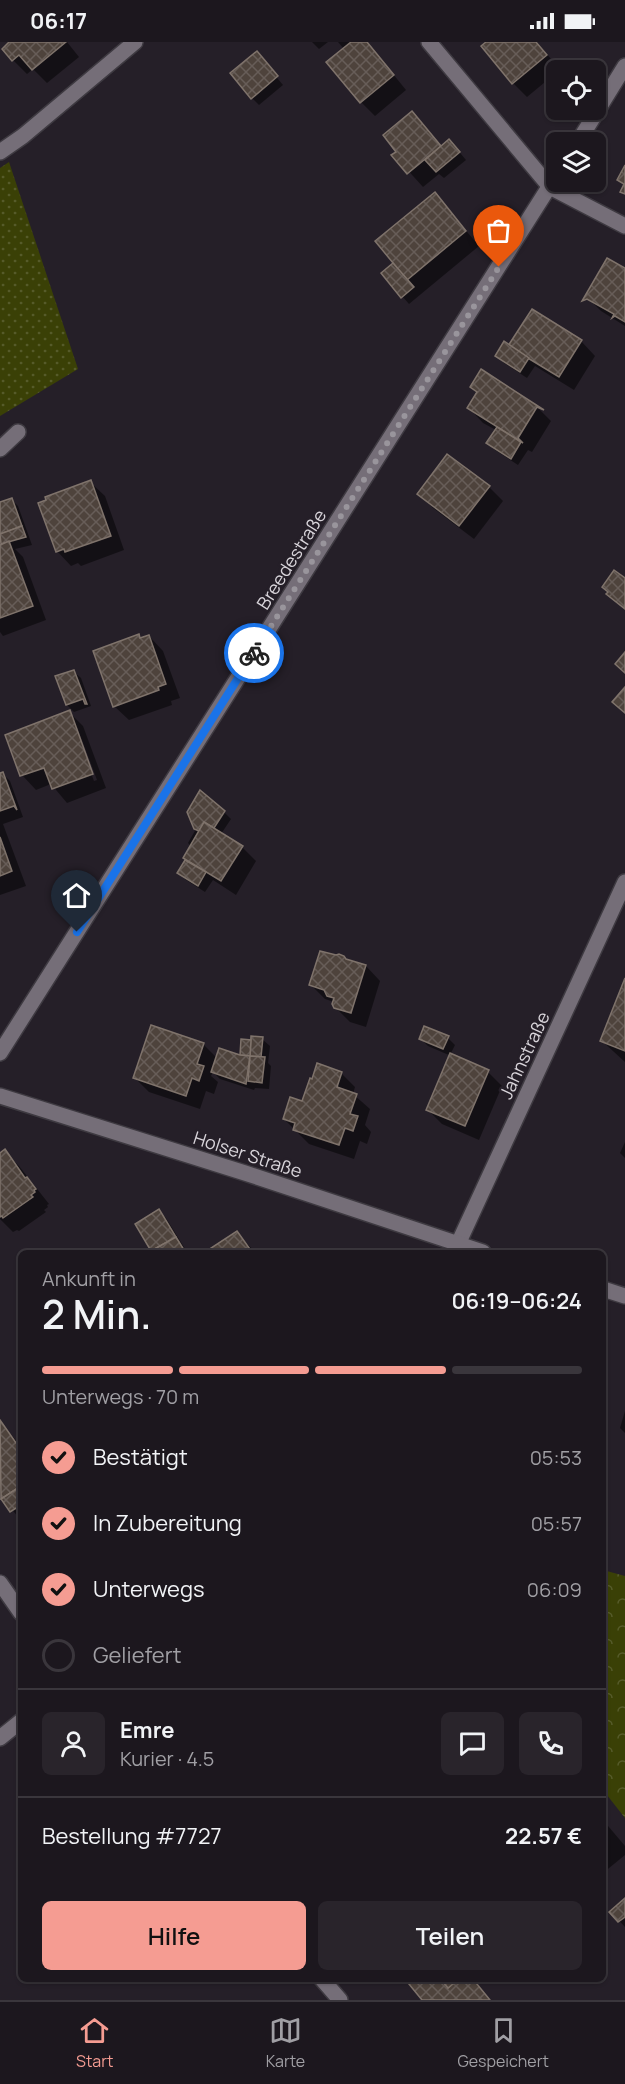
<!DOCTYPE html>
<html lang="de">
<meta charset="utf-8">
<style>
:root{--surface:#1c171e;--page:#29242b;--text:#f1f3f6;--muted:#a09fa4;--line:#3a363c;--accent:#f59c92}
body{margin:0;font-family:Manrope,sans-serif;background:var(--page);color:var(--text);height:100vh;display:flex;flex-direction:column;font-size:22px;white-space:nowrap}
*{box-sizing:border-box;margin:0}
p{font-size:20px;color:var(--muted)}
.icon{flex:none;width:33px;height:33px;fill:none;stroke:currentColor;stroke-width:2;stroke-linecap:round;stroke-linejoin:round}
.map{position:relative;flex:1;overflow:hidden}
.panel{position:absolute;left:18px;top:1208px;width:588px;height:732px;display:flex;flex-direction:column;background:var(--surface);border-radius:9px;box-shadow:0 2px 4px #0004,0 0 0 2px var(--line)}
.panel>*{flex:none}
.buttons{position:absolute;left:546px;top:18px;display:grid;gap:12px}
.buttons a{display:grid;place-items:center;width:60px;height:60px;border-radius:9px;background:var(--surface);box-shadow:0 2px 4px #0004,0 0 0 2px var(--line);font-size:30px}
.pin{position:absolute;display:grid;place-items:center;width:51px;height:51px;color:#fff;margin:-62px -26px;border-radius:50% 50% 50% 0;rotate:-45deg;box-shadow:0 0 6px #0007}
.pin .icon{rotate:45deg}
.courier{position:absolute;display:grid;place-items:center;width:60px;height:60px;margin:-30px;border:4px solid #1a73e8;border-radius:50%;background:#fff;color:#222;box-shadow:0 2px 8px #0007}
.head em{font-style:normal;font-weight:600}
.head div{display:flex;flex-direction:column-reverse}
.head{display:flex;align-items:center;justify-content:space-between;height:102px;padding:0 24px}
h1{font-size:39px;font-weight:600;line-height:45px}
.bar{display:grid;grid-template-columns:repeat(4,1fr);gap:9px 6px;align-content:center;height:72px;padding:0 24px}
.bar i{height:8px;border-radius:4px;background:var(--line)}
.bar .on{background:var(--accent)}
.bar p{grid-column:span 4}
.line{display:flex;align-items:center;gap:15px;padding:0 24px;border-top:2px solid var(--line)}
.line div{flex:1}
.round{display:grid;place-items:center;flex:none;width:63px;height:63px;border-radius:9px;background:var(--page)}
ol{padding:0 24px;list-style:none}
li{display:flex;align-items:center;gap:18px;height:66px}
li p{margin-inline-start:auto}
li .icon{padding:6px;border-radius:50%;background:var(--accent);color:#111;stroke-width:4}
li:last-child{color:var(--muted)}
li i{width:33px;height:33px;border:3px solid var(--line);border-radius:50%}
.cta{display:flex;gap:12px;margin-top:auto;padding:12px 24px}
.cta a{flex:1;height:69px;border-radius:9px;background:var(--accent);color:#111;font-size:24px;font-weight:600;line-height:69px;text-align:center}
.cta a+a{background:var(--page);color:var(--text)}
.status{display:flex;justify-content:space-between;align-items:center;height:42px;padding:0 30px;background:var(--surface);direction:ltr}
.status svg{height:16px;fill:currentColor}
.dock{display:flex;justify-content:space-around;align-items:center;height:84px;border-top:2px solid var(--line);background:var(--surface);font-size:16px;color:var(--muted)}
.dock a{display:grid;justify-items:center;gap:3px}
.dock .on{color:var(--accent)}
.map>svg:first-child{display:block}
.grass{fill:url(#grass-dots)}
.forest{fill:url(#forest-crowns)}
.shadow{fill:#0007;fill-rule:evenodd}
.building{fill:url(#building-cross-hatch);stroke:#7f736b;stroke-width:1.5}
.lines{fill:none;stroke-linecap:round;stroke-linejoin:round}
.minor-casing{stroke:#3e3a41;stroke-width:18}
.secondary-casing{stroke:#3e3a41;stroke-width:18}
.minor{stroke:#756e78;stroke-width:15}
.secondary{stroke:#756e78;stroke-width:15}
.done{stroke:#99959c;stroke-width:6;stroke-dasharray:0 10.8}
.route{stroke:#1a73e8;stroke-width:8}
.labels{text-anchor:middle;dominant-baseline:central;stroke-width:5;stroke-linejoin:round;paint-order:stroke}
.street-label{font-size:18px;fill:#d8d4da;stroke:#251f28}
</style>
<div class="status"><b>06:17</b><svg viewBox="0 0 49 12"><path d="M0 12V9h3v3zM5 12V6h3v6zM10 12V3h3v9zM15 12V0h3v12zM26 1h20v11H26zM47 4h2v5h-2z"/></svg></div>
<div class="map">
<svg width="625" height="1958" viewBox="0 0 625 1958">
<defs>
<pattern id="grass-dots" width="8" height="8" patternUnits="userSpaceOnUse" patternTransform="scale(1.5)"><rect width="8" height="8" fill="#3a4006"/><path d="M2 2h.1M6 6h.1" fill="none" stroke="#565b2a" stroke-width="1.8" stroke-linecap="round"/></pattern>
<pattern id="forest-crowns" width="20" height="18" patternUnits="userSpaceOnUse" patternTransform="scale(1.5)"><rect width="20" height="18" fill="#3a4006"/><path d="M2 6a3 3 0 1 1 6 0M12 15a3 3 0 1 1 6 0" fill="none" stroke="#565b2a"/></pattern>
<pattern id="building-cross-hatch" width="8" height="8" patternUnits="userSpaceOnUse" patternTransform="scale(1.5)"><rect width="8" height="8" fill="#4e433c"/><path d="M0 0l8 8M0 8l8-8" fill="none" stroke="#675d58"/></pattern>
</defs>
<rect width="100%" height="100%" fill="#251f28"/>
<path class="grass" d="M 9,120 L 78,327 L 0,374 L 0,126 Z"/>
<path class="forest" d="M 603,1528 L 625,1534 L 625,1776 L 603,1748 Z"/>
<g class="shadow">
<path d="M 11,0 L 67,0 L 79,15 L 47,41 L 33,27 L 27,32 L 13,18 Z"/>
<path d="M 312,0 L 328,0 L 319,7 Z"/>
<path d="M 338,0 L 367,0 L 406,48 L 375,74 L 361,60 L 344,7 Z"/>
<path d="M 488,0 L 537,0 L 560,28 L 556,28 L 556,31 L 527,55 L 513,41 Z"/>
<path d="M 263,19 L 283,43 L 259,63 L 252,56 Z"/>
<path d="M 412,71 L 442,105 L 456,106 L 466,118 L 444,136 L 439,132 L 423,145 L 394,113 L 398,110 Z"/>
<path d="M 435,152 L 479,204 L 409,262 L 383,232 L 395,222 Z"/>
<path d="M 625,227 L 625,284 L 601,269 L 587,255 Z"/>
<path d="M 532,269 L 581,299 L 595,314 L 574,348 L 535,324 L 527,336 L 504,321 L 497,314 L 510,304 Z"/>
<path d="M 472,345 L 537,365 L 551,379 L 532,410 L 528,408 L 518,423 L 495,408 L 488,401 L 496,388 L 483,381 L 469,366 L 478,352 Z"/>
<path d="M 90,440 L 105,454 L 124,508 L 81,524 L 78,521 L 71,524 L 57,509 Z"/>
<path d="M 489,445 L 503,459 L 474,497 L 433,466 L 419,452 Z"/>
<path d="M 11,457 L 18,464 L 32,503 L 15,507 L 23,515 L 46,578 L 3,594 L 0,590 L 0,504 L 3,503 L 0,498 L 0,461 Z"/>
<path d="M 139,594 L 141,597 L 149,594 L 163,609 L 180,656 L 171,659 L 172,663 L 129,678 L 114,664 Z"/>
<path d="M 73,629 L 81,636 L 91,664 L 74,670 L 67,663 Z"/>
<path d="M 69,670 L 83,684 L 106,746 L 67,761 L 51,742 L 36,748 L 22,733 L 7,694 ZM 74,685 L 77,685 L 97,738 L 94,739 Z"/>
<path d="M 0,732 L 3,732 L 10,739 L 23,775 L 3,782 L 26,844 L 0,853 Z"/>
<path d="M 189,770 L 224,770 L 231,777 L 221,792 L 242,805 L 256,819 L 236,853 L 213,838 L 205,850 L 186,838 L 179,831 L 187,818 L 191,804 L 188,801 L 196,787 Z"/>
<path d="M 347,919 L 366,924 L 380,939 L 366,985 L 350,980 L 335,965 L 334,960 L 325,957 L 311,943 Z"/>
<path d="M 625,940 L 625,1020 L 602,999 Z"/>
<path d="M 448,996 L 455,1003 L 450,1013 L 488,1030 L 502,1044 L 479,1098 L 442,1082 L 428,1068 L 451,1014 L 428,1004 L 421,997 Z"/>
<path d="M 262,997 L 270,1004 L 268,1021 L 271,1024 L 269,1047 L 255,1046 L 254,1048 L 220,1037 L 213,1030 L 211,1034 L 218,1040 L 214,1052 L 206,1049 L 200,1067 L 149,1050 L 135,1036 L 203,1002 L 217,1016 L 241,1015 Z"/>
<path d="M 341,1031 L 355,1045 L 353,1052 L 370,1067 L 365,1083 L 371,1090 L 367,1102 L 360,1099 L 354,1117 L 309,1102 L 284,1077 L 303,1061 L 313,1038 Z"/>
<path d="M 625,1100 L 625,1116 L 620,1111 Z"/>
<path d="M 4,1109 L 19,1124 L 49,1162 L 47,1163 L 48,1165 L 44,1168 L 46,1170 L 19,1189 L 17,1188 L 13,1190 L 0,1177 L 0,1113 Z"/>
<path d="M 159,1169 L 166,1176 L 187,1210 L 154,1210 L 137,1182 Z"/>
<path d="M 237,1191 L 255,1210 L 208,1210 Z"/>
<path d="M 625,1369 L 625,1391 L 620,1386 Z"/>
<path d="M 0,1380 L 21,1404 L 21,1475 L 19,1476 L 0,1453 Z"/>
<path d="M 603,1778 L 625,1804 L 625,1813 L 603,1831 Z"/>
<path d="M 625,1858 L 625,1885 L 611,1870 Z"/>
</g>
<g class="building">
<path d="M 66,0 L 32,28 L 19,13 L 12,19 L 2,7 L 9,0 Z"/>
<path d="M 351,0 L 367,0 L 394,33 L 360,61 L 326,20 Z"/>
<path d="M 486,0 L 536,0 L 547,13 L 512,42 L 481,4 Z"/>
<path d="M 257,9 L 278,34 L 251,57 L 230,31 Z"/>
<path d="M 412,69 L 441,104 L 407,132 L 391,113 L 396,110 L 383,93 Z"/>
<path d="M 449,97 L 460,110 L 436,130 L 425,118 Z"/>
<path d="M 625,123 L 625,152 L 620,150 L 624,142 L 617,138 Z"/>
<path d="M 435,150 L 466,189 L 407,238 L 375,199 Z"/>
<path d="M 607,216 L 625,226 L 625,280 L 615,274 L 612,276 L 614,272 L 587,257 L 582,259 Z"/>
<path d="M 393,221 L 414,245 L 401,256 L 381,231 Z"/>
<path d="M 532,267 L 582,298 L 559,335 L 508,304 Z"/>
<path d="M 504,299 L 529,316 L 520,330 L 495,314 Z"/>
<path d="M 481,327 L 544,368 L 537,365 L 518,396 L 523,401 L 467,366 L 477,350 L 470,345 Z"/>
<path d="M 497,385 L 521,400 L 511,417 L 486,401 Z"/>
<path d="M 447,412 L 490,444 L 459,484 L 417,452 Z"/>
<path d="M 91,438 L 111,494 L 65,510 L 64,507 L 56,510 L 38,461 L 46,458 L 45,455 Z"/>
<path d="M 12,456 L 22,484 L 0,492 L 0,460 Z"/>
<path d="M 22,484 L 26,495 L 1,502 L 0,492 Z"/>
<path d="M 9,499 L 33,564 L 0,576 L 0,503 Z"/>
<path d="M 614,528 L 625,536 L 625,567 L 606,552 L 608,550 L 602,545 Z"/>
<path d="M 139,592 L 140,596 L 149,593 L 166,642 L 158,645 L 159,648 L 113,665 L 93,609 Z"/>
<path d="M 625,610 L 625,631 L 615,622 Z"/>
<path d="M 74,628 L 87,662 L 85,662 L 83,657 L 66,663 L 55,634 Z"/>
<path d="M 625,645 L 625,671 L 612,660 Z"/>
<path d="M 70,668 L 93,732 L 52,747 L 44,726 L 20,734 L 5,693 Z"/>
<path d="M 3,730 L 17,768 L 14,764 L 0,769 L 0,731 Z"/>
<path d="M 200,748 L 225,769 L 214,786 L 204,780 L 199,789 L 194,787 L 187,770 Z"/>
<path d="M 204,780 L 243,804 L 221,839 L 183,816 Z"/>
<path d="M 0,795 L 12,829 L 0,834 Z"/>
<path d="M 185,818 L 206,830 L 198,844 L 177,831 Z"/>
<path d="M 320,909 L 336,913 L 339,912 L 344,914 L 346,917 L 366,923 L 351,971 L 334,966 L 332,962 L 334,956 L 327,954 L 324,948 L 309,943 Z"/>
<path d="M 625,936 L 625,1009 L 600,999 Z"/>
<path d="M 151,983 L 204,1001 L 197,1022 L 204,1024 L 199,1039 L 192,1036 L 186,1054 L 133,1036 Z"/>
<path d="M 424,984 L 449,994 L 443,1007 L 419,997 Z"/>
<path d="M 251,994 L 263,995 L 261,1015 L 250,1014 Z"/>
<path d="M 241,997 L 251,998 L 250,1014 L 240,1013 Z"/>
<path d="M 219,1006 L 240,1013 L 250,1014 L 246,1042 L 211,1030 Z"/>
<path d="M 450,1011 L 489,1028 L 465,1084 L 426,1068 Z"/>
<path d="M 250,1014 L 265,1015 L 262,1041 L 248,1039 Z"/>
<path d="M 317,1021 L 342,1030 L 337,1045 L 357,1052 L 350,1072 L 358,1074 L 353,1089 L 345,1086 L 339,1103 L 293,1088 L 295,1081 L 283,1077 L 290,1055 L 302,1059 L 310,1036 L 312,1037 Z"/>
<path d="M 5,1107 L 25,1136 L 27,1135 L 36,1147 L 34,1148 L 35,1150 L 31,1153 L 33,1155 L 3,1176 L 2,1174 L 0,1175 L 0,1111 Z"/>
<path d="M 159,1167 L 176,1195 L 151,1209 L 135,1182 Z"/>
<path d="M 237,1189 L 252,1210 L 205,1210 Z"/>
<path d="M 176,1195 L 184,1208 L 179,1210 L 152,1210 L 151,1209 Z"/>
<path d="M 0,1378 L 21,1408 L 21,1444 L 1,1457 Z"/>
<path d="M 21,1444 L 21,1463 L 10,1470 L 1,1457 Z"/>
<path d="M 625,1856 L 625,1875 L 618,1880 L 609,1870 Z"/>
<path d="M 404,1936 L 440,1936 L 448,1946 L 460,1936 L 472,1936 L 490,1958 L 422,1958 Z"/>
<path d="M 440,1936 L 460,1936 L 448,1946 Z"/>
</g>
<g class="lines">
<g class="minor-casing">
<g id="minor">
<path d="M 429,0 L 550,145 L 625,184"/>
<path d="M 578,100 L 625,24"/>
<path d="M 0,110 L 23,94 L 135,0"/>
<path d="M 0,407 L 18,390"/>
<path d="M 0,1011 L 556,134"/>
<path d="M 458,1202 L 625,840"/>
<path d="M 0,1541 L 21,1571"/>
<path d="M 0,1696 L 21,1679"/>
<path d="M 321,1936 L 340,1958"/>
</g>
</g>
<g class="secondary-casing">
<g id="secondary">
<path d="M 0,1054 L 245,1131 L 483,1210"/>
<path d="M 603,1247 L 625,1254"/>
</g>
</g>
<use href="#minor" class="minor"/>
<use href="#secondary" class="secondary"/>
</g>
<g class="lines">
<path class="done" d="M 254,611 L 499,225"/>
<path class="route" d="M 77,890 L 254,611"/>
</g>
<g class="labels">
<g class="street-label">
<text transform="translate(291 517) rotate(-58)">Breedestraße</text>
<text transform="translate(524 1013) rotate(-65)">Jahnstraße</text>
<text transform="translate(248 1112) rotate(18)">Holser Straße</text>
</g>
</g>
</svg>
<div class="buttons">
<a><svg class="icon" aria-label="locate" viewBox="0 0 24 24"><circle cx="12" cy="12" r="6"/><path d="M12 2v4M12 18v4M2 12h4M18 12h4"/></svg></a>
<a><svg class="icon" aria-label="layers" viewBox="0 0 24 24"><path d="M12 4l9 5-9 5-9-5zM3 14l9 5 9-5"/></svg></a>
</div>
<div class="pin" style="left:499px;top:225px;background:#ea580c"><svg class="icon" aria-label="bag" viewBox="0 0 24 24"><path d="M5 8h14l-1 12H6zM9 8a3 3 0 0 1 6 0"/></svg></div>
<div class="pin" style="left:77px;top:890px;background:#1f2937"><svg class="icon" aria-label="home" viewBox="0 0 24 24"><path d="M3 11l9-7 9 7M6 9v11h12V9"/></svg></div>
<div class="courier" style="left:254px;top:611px"><svg class="icon" aria-label="bike" viewBox="0 0 24 24"><circle cx="6" cy="16" r="4"/><circle cx="18" cy="16" r="4"/><path d="M6 16l4-8h5l3 8M10 8l3 8H6M13 5h3"/></svg></div>
<section class="panel">
<div class="head"><div><h1>2 Min.</h1><p>Ankunft in</p></div><em>06:19–06:24</em></div>
<div class="bar"><i class="on"></i><i class="on"></i><i class="on"></i><i></i><p>Unterwegs · 70 m</p></div>
<ol>
<li><svg class="icon" aria-label="check" viewBox="0 0 24 24"><path d="M5 12l5 5 9-10"/></svg>Bestätigt<p>05:53</p></li>
<li><svg class="icon" aria-label="check" viewBox="0 0 24 24"><path d="M5 12l5 5 9-10"/></svg>In Zubereitung<p>05:57</p></li>
<li><svg class="icon" aria-label="check" viewBox="0 0 24 24"><path d="M5 12l5 5 9-10"/></svg>Unterwegs<p>06:09</p></li>
<li><i></i>Geliefert</li>
</ol>
<div class="line" style="height:108px"><a class="round"><svg class="icon" aria-label="person" viewBox="0 0 24 24"><circle cx="12" cy="8" r="4"/><path d="M4 21q1-7 8-7t8 7"/></svg></a><div><b>Emre</b><p>Kurier · 4.5</p></div><a class="round"><svg class="icon" aria-label="chat" viewBox="0 0 24 24"><path d="M4 5h16v11H9l-5 4z"/></svg></a><a class="round"><svg class="icon" aria-label="phone" viewBox="0 0 24 24"><path d="M5 4h4l2 5-3 2q2 4 5 5l2-3 5 2v4C11 20 4 13 5 4z"/></svg></a></div>
<div class="line" style="height:78px"><div>Bestellung #7727</div><b>22.57 €</b></div>
<div class="cta"><a>Hilfe</a><a>Teilen</a></div>
</section>
</div>
<nav class="dock">
<a class="on"><svg class="icon" aria-label="home" viewBox="0 0 24 24"><path d="M3 11l9-7 9 7M6 9v11h12V9"/></svg>Start</a>
<a><svg class="icon" aria-label="map" viewBox="0 0 24 24"><path d="M3 6l6-2 6 2 6-2v14l-6 2-6-2-6 2zM9 4v14M15 6v14"/></svg>Karte</a>
<a><svg class="icon" aria-label="saved" viewBox="0 0 24 24"><path d="M7 4h10v16l-5-4-5 4z"/></svg>Gespeichert</a>
</nav>
